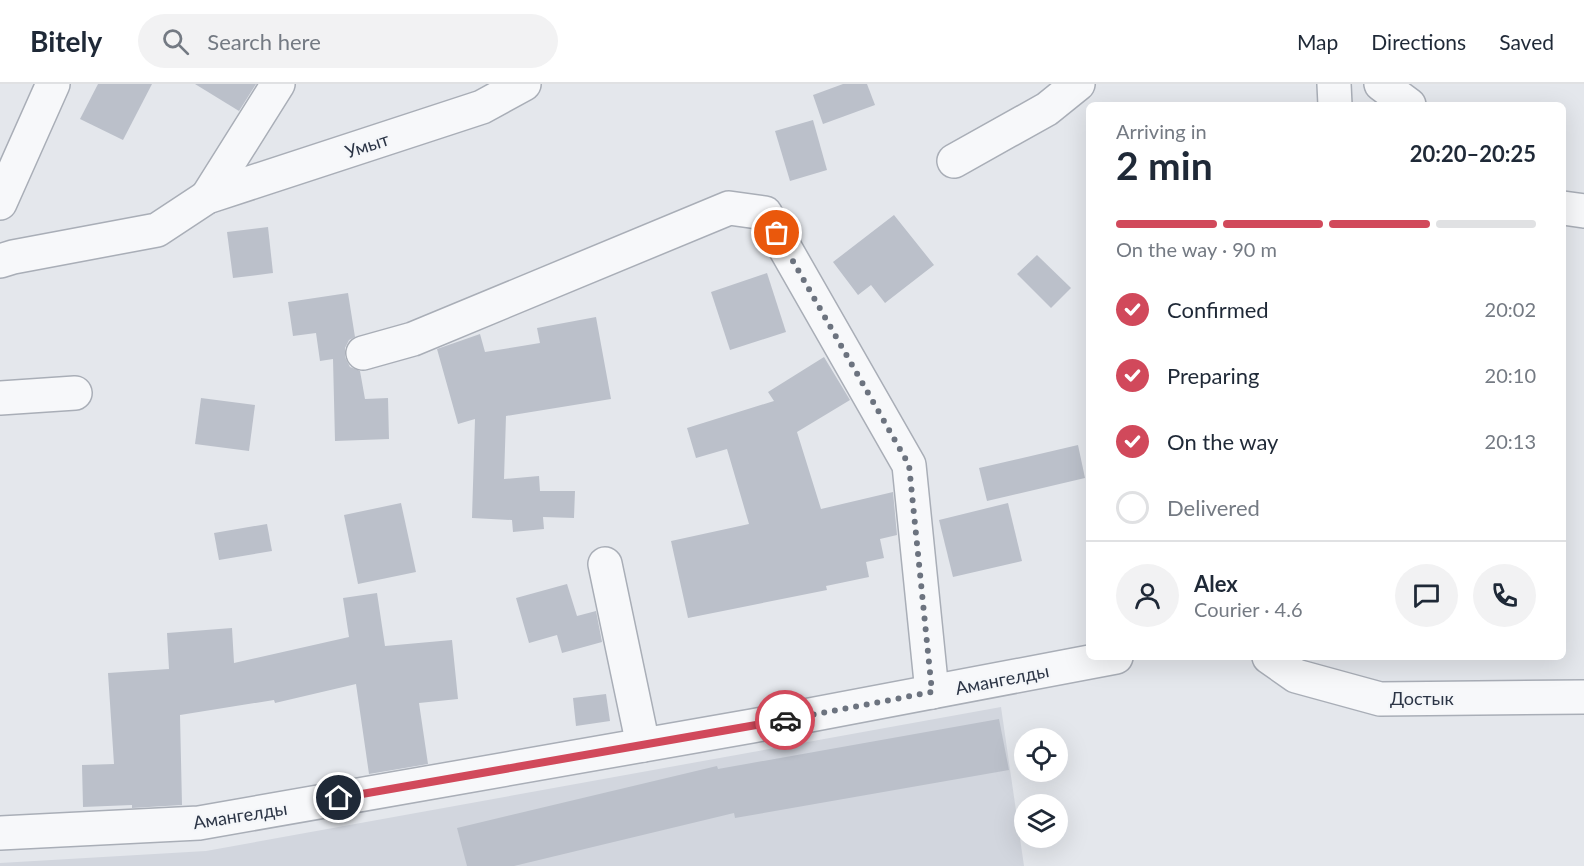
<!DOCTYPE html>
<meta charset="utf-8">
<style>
:root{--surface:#fff;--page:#f2f2f3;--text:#1f2937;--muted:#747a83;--line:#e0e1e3;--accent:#d1495b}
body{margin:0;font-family:Lato,sans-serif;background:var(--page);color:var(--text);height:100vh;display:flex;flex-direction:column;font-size:22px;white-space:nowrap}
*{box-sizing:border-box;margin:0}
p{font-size:20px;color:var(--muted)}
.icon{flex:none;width:33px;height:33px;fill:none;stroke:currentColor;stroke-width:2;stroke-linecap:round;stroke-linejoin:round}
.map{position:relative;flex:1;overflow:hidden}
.side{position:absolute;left:1086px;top:18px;width:480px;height:558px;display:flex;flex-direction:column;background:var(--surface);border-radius:9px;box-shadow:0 6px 24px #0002}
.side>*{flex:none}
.tools{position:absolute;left:1014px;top:644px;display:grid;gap:12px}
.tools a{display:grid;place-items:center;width:54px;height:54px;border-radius:50%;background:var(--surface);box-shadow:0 6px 24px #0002;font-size:30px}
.pin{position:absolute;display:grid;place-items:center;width:51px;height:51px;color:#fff;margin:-26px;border:3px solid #fff;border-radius:50%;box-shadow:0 2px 6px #0007}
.courier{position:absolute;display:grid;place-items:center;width:60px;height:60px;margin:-30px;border:4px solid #d1495b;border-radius:50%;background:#fff;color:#222;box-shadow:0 2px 8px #0007}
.headline em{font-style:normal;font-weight:700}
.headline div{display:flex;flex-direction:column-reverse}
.headline{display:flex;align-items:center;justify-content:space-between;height:102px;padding:0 30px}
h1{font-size:39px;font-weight:700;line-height:45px}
.bar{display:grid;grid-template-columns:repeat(4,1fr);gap:9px 6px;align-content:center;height:72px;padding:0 30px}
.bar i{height:8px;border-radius:4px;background:var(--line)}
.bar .current{background:var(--accent)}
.bar p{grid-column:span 4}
.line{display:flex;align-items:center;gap:15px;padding:0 30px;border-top:2px solid var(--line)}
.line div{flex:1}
.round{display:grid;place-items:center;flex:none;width:63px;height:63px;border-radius:32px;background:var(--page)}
ol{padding:0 30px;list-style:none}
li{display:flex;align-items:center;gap:18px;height:66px}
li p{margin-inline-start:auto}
li .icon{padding:6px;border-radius:50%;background:var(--accent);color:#fff;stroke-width:4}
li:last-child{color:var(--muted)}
li i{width:33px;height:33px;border:3px solid var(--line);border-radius:50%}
header{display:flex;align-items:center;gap:36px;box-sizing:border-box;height:84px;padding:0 30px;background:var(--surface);border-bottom:2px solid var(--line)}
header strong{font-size:28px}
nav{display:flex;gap:33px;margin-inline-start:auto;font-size:21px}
.search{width:420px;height:54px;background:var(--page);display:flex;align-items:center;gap:15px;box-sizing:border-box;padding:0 21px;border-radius:33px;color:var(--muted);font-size:22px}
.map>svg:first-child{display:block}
.built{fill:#d2d6de}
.building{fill:#bbc0ca}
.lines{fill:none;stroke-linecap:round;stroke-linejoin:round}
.minor-casing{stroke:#a9aeb7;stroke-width:36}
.minor{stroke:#f7f8fa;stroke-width:33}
.done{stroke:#6c737f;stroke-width:6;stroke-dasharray:0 10.8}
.route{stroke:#d1495b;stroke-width:8}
.labels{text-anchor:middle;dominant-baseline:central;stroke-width:4.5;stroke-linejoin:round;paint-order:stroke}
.street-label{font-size:18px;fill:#2b3445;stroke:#f4f6f9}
</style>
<header>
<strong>Bitely</strong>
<div class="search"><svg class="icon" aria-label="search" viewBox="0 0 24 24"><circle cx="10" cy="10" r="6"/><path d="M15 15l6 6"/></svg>Search here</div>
<nav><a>Map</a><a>Directions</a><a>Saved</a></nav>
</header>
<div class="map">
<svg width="1584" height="782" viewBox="0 0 1584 782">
<rect width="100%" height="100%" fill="#e4e7ec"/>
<path class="built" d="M 1001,623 L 1024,782 L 0,782 L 0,779 L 206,767 Z"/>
<g class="building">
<path d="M 98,0 L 152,0 L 123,56 L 80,35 Z"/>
<path d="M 195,0 L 256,0 L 239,27 Z"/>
<path d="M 843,0 L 867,0 L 875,21 L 823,40 L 813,11 Z"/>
<path d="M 813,36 L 827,86 L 790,97 L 775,47 Z"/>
<path d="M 894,131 L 934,181 L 885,219 L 871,201 L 858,211 L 833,178 Z"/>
<path d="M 268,143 L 273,189 L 233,194 L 227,148 Z"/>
<path d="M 1037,171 L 1071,204 L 1051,224 L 1017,190 Z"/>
<path d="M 767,189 L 786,248 L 730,266 L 711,208 Z"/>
<path d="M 348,209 L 355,253 L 349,256 L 345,264 L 345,273 L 350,283 L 360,287 L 365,315 L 388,314 L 389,355 L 335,357 L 333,275 L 320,277 L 316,249 L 293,252 L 288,218 Z"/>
<path d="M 596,233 L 611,315 L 506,332 L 504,395 L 539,392 L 540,407 L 575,407 L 574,434 L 543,433 L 544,445 L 513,448 L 512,436 L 472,434 L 475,335 L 458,340 L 437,265 L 480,250 L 485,268 L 540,259 L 537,244 Z"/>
<path d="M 824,273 L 850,316 L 797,348 L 821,425 L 893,408 L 897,451 L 880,455 L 884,474 L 866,478 L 869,493 L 826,502 L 827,506 L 688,534 L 671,457 L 749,440 L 727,365 L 696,374 L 687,344 L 774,317 L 768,308 Z"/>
<path d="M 201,314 L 255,321 L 249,367 L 195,360 Z"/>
<path d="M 1078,361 L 1085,394 L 987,417 L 979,384 Z"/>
<path d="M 401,419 L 416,488 L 358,500 L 344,431 Z"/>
<path d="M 1008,419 L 1022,477 L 953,493 L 939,436 Z"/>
<path d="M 267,440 L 272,467 L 219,476 L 214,449 Z"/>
<path d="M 567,500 L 577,532 L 596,527 L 602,558 L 562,569 L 557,551 L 529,559 L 516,514 Z"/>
<path d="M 377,509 L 385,562 L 452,556 L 458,615 L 419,619 L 428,680 L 369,690 L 356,600 L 275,619 L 274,616 L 180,631 L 182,721 L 132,724 L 132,721 L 83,723 L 82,681 L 114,680 L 108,589 L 169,585 L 167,549 L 232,544 L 234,579 L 349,553 L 343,514 Z"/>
<path d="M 606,610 L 610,637 L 576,642 L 573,614 Z"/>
<path d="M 999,635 L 1009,686 L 735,734 L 734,729 L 514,782 L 467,782 L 457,744 L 717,682 L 718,685 Z"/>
</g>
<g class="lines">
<g class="minor-casing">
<g id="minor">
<path d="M 1334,0 L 1335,21"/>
<path d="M 1381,0 L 1409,21"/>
<path d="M 954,77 L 1047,25 L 1078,0"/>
<path d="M 207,113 L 278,0"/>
<path d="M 0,119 L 53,0"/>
<path d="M 1563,124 L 1584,127"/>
<path d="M 0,177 L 13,173 L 157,146 L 207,113 L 482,23 L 524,0"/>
<path d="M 363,269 L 413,255 L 729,124 L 765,129 L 909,381 L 932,608"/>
<path d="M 0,314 L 75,309"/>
<path d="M 605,480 L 643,661"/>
<path d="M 1269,573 L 1296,592 L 1380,615 L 1584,613"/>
<path d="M 0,749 L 199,739 L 752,642 L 1116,573"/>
</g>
</g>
<use href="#minor" class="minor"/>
</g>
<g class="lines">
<path class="done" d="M 777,149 L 909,381 L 932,608 L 785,636"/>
<path class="route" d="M 339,714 L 785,636"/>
</g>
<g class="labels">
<g class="street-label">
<text transform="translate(367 61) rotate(-18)">Умыт</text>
<text transform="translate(1002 595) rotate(-11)">Амангелды</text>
<text x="1422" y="614">Достык</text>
<text transform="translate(240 731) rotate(-9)">Амангелды</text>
</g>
</g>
</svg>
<div class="tools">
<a><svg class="icon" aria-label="locate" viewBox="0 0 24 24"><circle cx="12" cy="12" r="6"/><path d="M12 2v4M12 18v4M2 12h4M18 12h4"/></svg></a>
<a><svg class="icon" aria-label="layers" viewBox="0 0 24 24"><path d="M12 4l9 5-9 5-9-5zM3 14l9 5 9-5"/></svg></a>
</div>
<div class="pin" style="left:777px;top:149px;background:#ea580c"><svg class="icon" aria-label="bag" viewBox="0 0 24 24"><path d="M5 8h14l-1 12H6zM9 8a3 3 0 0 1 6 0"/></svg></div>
<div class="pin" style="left:339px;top:714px;background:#1f2937"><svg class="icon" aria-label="home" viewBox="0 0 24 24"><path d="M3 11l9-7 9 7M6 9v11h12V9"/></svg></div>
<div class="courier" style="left:785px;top:636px"><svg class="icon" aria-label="car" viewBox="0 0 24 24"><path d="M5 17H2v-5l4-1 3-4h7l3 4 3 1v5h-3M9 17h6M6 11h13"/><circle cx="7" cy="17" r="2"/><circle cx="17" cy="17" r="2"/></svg></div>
<section class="side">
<div class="headline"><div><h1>2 min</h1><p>Arriving in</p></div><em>20:20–20:25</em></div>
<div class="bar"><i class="current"></i><i class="current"></i><i class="current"></i><i></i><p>On the way · 90 m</p></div>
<ol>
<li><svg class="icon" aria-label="check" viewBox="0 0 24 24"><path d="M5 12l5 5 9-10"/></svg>Confirmed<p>20:02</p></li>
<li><svg class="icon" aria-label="check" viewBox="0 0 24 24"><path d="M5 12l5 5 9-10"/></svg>Preparing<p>20:10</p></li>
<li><svg class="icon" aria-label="check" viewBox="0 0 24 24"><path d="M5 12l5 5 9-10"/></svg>On the way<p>20:13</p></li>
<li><i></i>Delivered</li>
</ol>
<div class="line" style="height:108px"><a class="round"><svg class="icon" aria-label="person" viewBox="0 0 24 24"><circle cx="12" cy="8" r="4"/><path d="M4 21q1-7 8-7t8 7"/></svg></a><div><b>Alex</b><p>Courier · 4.6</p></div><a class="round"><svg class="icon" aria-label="chat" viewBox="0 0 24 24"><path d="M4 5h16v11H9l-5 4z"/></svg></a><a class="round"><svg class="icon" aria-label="phone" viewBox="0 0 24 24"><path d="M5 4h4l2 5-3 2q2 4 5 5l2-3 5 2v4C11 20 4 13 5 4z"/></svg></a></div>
</section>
</div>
